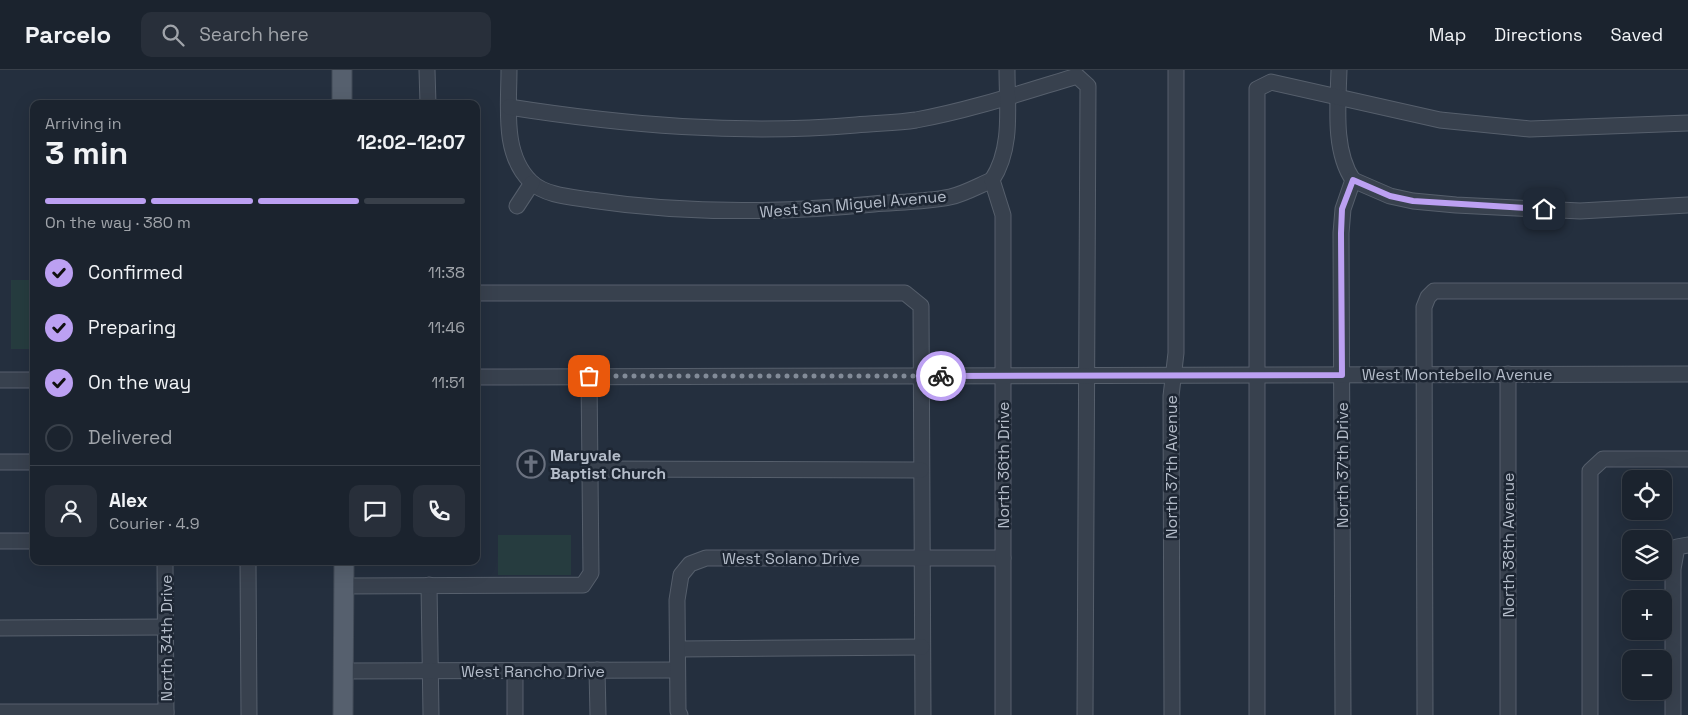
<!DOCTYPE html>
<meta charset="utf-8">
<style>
:root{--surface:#1b232e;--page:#282f3a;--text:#f1f3f6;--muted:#a0a4aa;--line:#39404a;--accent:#bca0f2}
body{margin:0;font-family:"Space Grotesk",sans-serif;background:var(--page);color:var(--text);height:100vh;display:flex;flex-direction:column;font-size:19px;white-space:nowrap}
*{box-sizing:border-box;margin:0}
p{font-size:16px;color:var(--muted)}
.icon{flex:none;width:28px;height:28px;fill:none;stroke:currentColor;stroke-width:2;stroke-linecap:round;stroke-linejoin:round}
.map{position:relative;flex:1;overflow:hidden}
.panel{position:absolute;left:30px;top:30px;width:450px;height:465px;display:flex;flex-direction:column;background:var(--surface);border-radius:10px;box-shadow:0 5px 20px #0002,0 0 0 1px var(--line)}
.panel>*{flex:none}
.controls{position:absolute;left:1622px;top:400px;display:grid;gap:10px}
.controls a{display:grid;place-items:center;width:50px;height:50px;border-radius:10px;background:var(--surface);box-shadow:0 5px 20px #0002,0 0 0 1px var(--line);font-size:25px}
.pin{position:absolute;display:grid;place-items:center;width:42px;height:42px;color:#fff;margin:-21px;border-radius:10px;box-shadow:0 2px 8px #0006}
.courier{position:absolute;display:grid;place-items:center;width:50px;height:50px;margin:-25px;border:4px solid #bca0f2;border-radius:50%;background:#fff;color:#222;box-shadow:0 1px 6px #0007}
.overview em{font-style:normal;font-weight:700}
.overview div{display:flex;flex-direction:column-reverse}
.overview{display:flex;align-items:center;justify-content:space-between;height:85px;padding:0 15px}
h1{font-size:32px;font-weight:700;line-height:38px}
.bar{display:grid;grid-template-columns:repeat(4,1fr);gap:8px 5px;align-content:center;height:60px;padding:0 15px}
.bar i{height:6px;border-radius:4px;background:var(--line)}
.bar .on{background:var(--accent)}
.bar p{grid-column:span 4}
.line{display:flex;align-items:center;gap:12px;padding:0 15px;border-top:1px solid var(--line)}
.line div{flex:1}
.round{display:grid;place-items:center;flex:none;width:52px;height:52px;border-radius:10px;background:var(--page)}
ol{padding:0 15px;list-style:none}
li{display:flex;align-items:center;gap:15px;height:55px}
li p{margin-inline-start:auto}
li .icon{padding:5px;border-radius:50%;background:var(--accent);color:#111;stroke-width:4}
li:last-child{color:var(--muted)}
li i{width:28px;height:28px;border:2px solid var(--line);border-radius:50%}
header{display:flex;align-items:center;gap:30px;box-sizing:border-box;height:70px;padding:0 25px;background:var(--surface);border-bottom:1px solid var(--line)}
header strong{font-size:24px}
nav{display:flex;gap:28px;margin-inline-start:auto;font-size:18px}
.search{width:350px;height:45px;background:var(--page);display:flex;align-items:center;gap:12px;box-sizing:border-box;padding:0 18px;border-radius:10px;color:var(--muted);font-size:19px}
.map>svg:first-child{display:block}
.green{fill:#263c3f}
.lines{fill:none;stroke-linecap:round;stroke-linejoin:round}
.minor-casing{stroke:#565f6c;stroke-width:17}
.major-casing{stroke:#414a57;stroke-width:21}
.minor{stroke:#38414e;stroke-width:15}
.major{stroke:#56606e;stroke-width:19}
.done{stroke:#828b98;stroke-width:5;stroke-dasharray:0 9}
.route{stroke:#bca0f2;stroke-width:6}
.labels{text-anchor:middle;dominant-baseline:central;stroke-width:5;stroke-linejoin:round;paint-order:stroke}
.street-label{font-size:16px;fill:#b4bcc9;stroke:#1d2633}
.poi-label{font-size:16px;font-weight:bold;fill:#b4bcc9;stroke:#1d2633;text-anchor:start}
</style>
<header>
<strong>Parcelo</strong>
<div class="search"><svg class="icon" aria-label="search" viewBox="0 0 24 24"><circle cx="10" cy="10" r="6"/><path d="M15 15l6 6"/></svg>Search here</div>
<nav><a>Map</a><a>Directions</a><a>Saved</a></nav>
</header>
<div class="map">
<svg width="1688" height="645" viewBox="0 0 1688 645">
<rect width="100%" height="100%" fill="#242f3e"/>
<g class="green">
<rect x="11" y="210" width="23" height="69"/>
<rect x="498" y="465" width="73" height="40"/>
</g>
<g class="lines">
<g class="minor-casing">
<g id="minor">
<path d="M 427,0 L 428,34"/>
<path d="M 509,0 C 509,37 502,84 531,112 C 546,126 572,127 591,130 C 685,144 780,143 874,134 C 899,132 925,132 950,127 C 964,124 978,116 992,110"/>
<path d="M 1339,0 C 1338,35 1333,81 1353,110 L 1343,139 L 1341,163 L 1343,645"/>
<path d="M 509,37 C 624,55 740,65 856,55 C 876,53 897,53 916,50 C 971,40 1024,22 1077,6 L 1088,16 L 1085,645"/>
<path d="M 1353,110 L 1390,126 L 1413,131 L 1456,135 L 1580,141 L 1688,135"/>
<path d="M 517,136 L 532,113"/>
<path d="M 476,223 L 905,223 L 921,236 L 923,645"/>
<path d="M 476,307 L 1688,304"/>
<path d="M 0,310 L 34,310"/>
<path d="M 0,392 L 34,392"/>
<path d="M 590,399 L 921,400"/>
<path d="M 0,471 L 34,471"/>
<path d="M 165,491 L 166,645"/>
<path d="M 248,491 L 249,645"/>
<path d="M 429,515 L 431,645"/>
<path d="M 344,516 L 583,515 L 591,503 L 589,306"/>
<path d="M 0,558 L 166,557"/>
<path d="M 678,579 L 922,577"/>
<path d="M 597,600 L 598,645"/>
<path d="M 343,601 L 677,600"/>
<path d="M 0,642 L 166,642"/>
<path d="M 515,645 L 515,601"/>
<path d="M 680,645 L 678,641 L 677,530 L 681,505 L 690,494 L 706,488 L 1003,488"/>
<path d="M 1003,645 L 1003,145 L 992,110 C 1013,78 1007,37 1007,0"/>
<path d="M 1172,645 L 1171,326 L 1176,283 L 1176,0"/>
<path d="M 1257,645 L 1257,19 L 1271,12 L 1440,50 L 1530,59 L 1688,53"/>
<path d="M 1425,645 L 1424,237 L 1428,227 L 1434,221 L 1688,221"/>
<path d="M 1508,645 L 1508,304"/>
<path d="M 1590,645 L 1590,401 L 1603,389 L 1688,389"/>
<path d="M 1673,645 L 1673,499 L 1677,477 L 1688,475"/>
</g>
</g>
<g class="major-casing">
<g id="major">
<path d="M 342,0 L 342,34"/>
<path d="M 343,645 L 344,491"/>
</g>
</g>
<use href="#minor" class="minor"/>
<use href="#major" class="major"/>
</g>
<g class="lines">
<path class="done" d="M 589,306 L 941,306"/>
<path class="route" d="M 941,306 L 1342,305 L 1341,163 L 1342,139 L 1353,110 L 1390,126 L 1413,131 L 1544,139"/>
</g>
<defs>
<g id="church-ring" transform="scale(1.4375)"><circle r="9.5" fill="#1d2633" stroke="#6b7280" stroke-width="1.5"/><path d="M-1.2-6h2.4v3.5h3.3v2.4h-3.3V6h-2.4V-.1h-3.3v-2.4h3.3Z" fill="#6b7280"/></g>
</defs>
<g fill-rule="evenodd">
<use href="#church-ring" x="531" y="394"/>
</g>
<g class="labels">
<g class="street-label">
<text transform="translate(853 134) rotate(-5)">West San Miguel Avenue</text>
<text x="1457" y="304">West Montebello Avenue</text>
<text transform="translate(1003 395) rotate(-90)">North 36th Drive</text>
<text transform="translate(1342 395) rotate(-90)">North 37th Drive</text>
<text transform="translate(1171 397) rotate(-90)">North 37th Avenue</text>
<text transform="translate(1508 475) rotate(-90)">North 38th Avenue</text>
<text x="791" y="488">West Solano Drive</text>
<text transform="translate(166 568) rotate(-90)">North 34th Drive</text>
<text x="533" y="601">West Rancho Drive</text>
</g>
<g class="poi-label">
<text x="550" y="385">Maryvale<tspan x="550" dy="18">Baptist Church</tspan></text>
</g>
</g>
</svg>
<div class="controls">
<a><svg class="icon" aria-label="locate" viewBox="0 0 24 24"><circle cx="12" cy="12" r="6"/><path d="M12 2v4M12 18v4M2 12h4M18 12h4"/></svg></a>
<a><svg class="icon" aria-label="layers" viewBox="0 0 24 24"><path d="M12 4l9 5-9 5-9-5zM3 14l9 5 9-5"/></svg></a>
<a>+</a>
<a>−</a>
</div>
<div class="pin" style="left:589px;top:306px;background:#ea580c"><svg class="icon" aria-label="bag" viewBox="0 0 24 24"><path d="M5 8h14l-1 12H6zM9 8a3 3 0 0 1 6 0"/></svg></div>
<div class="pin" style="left:1544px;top:139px;background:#1f2937"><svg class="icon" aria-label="home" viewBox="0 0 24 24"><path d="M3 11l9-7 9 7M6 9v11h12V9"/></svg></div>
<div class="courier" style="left:941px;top:306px"><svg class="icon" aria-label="bike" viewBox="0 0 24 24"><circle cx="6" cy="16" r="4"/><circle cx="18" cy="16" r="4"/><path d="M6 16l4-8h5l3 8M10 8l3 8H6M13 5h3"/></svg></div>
<section class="panel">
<div class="overview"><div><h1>3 min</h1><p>Arriving in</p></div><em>12:02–12:07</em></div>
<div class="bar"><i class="on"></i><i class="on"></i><i class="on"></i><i></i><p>On the way · 380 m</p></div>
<ol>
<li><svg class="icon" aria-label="check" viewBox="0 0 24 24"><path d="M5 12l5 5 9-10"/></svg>Confirmed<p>11:38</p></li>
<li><svg class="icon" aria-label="check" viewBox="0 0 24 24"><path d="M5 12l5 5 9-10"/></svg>Preparing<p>11:46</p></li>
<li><svg class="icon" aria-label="check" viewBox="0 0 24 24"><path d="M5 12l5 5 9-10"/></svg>On the way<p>11:51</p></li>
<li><i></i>Delivered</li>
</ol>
<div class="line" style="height:90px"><a class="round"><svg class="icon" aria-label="person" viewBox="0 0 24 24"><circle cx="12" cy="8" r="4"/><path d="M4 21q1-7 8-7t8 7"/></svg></a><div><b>Alex</b><p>Courier · 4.9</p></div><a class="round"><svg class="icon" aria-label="chat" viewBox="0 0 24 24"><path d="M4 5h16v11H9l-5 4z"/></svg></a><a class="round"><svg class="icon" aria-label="phone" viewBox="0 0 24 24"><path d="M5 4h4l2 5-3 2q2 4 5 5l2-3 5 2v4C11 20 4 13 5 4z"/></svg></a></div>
</section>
</div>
